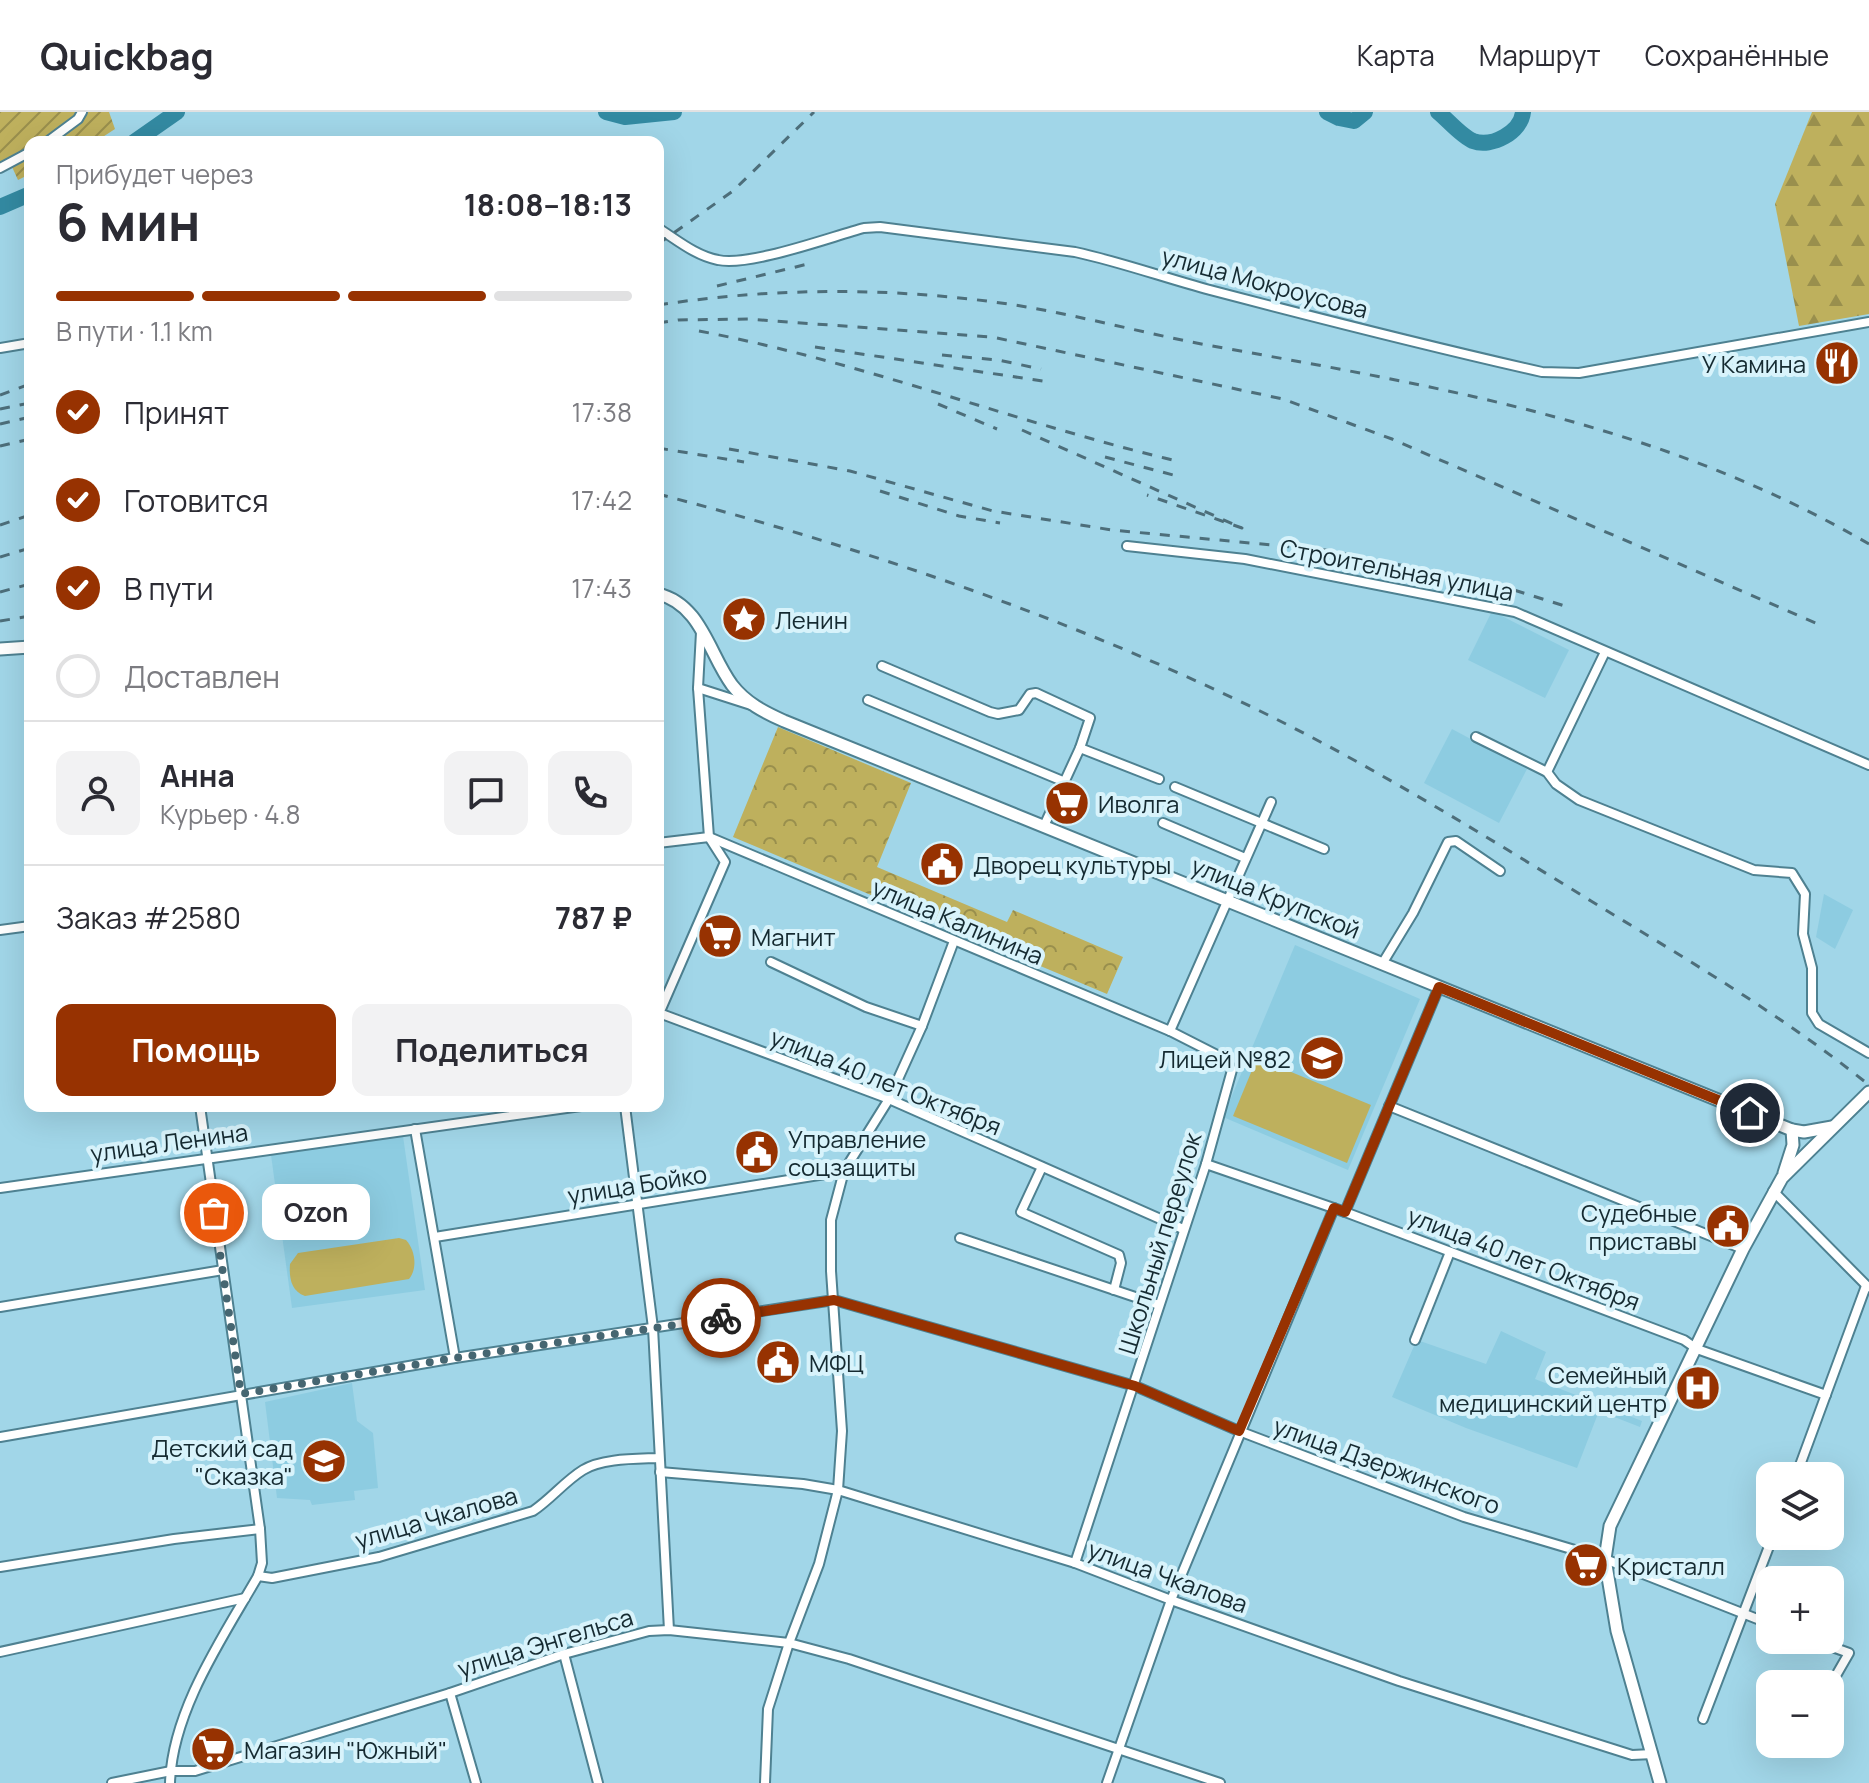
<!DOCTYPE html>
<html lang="ru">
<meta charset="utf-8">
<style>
:root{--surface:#fff;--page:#f2f2f3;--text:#2b2b33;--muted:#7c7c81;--line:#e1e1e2;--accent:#973201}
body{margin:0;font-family:Manrope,sans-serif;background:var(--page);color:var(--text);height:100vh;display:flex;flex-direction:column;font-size:30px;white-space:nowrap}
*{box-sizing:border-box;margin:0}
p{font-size:26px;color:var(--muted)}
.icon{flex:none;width:44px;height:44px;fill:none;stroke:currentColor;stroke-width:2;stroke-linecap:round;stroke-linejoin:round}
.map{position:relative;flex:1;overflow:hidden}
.sheet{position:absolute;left:24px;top:24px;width:640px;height:976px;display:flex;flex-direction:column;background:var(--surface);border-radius:16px;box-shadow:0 8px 32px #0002}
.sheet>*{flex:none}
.buttons{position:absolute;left:1756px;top:1350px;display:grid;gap:16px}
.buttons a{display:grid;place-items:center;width:88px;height:88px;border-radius:16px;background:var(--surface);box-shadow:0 8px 32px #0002;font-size:40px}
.pin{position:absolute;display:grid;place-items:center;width:68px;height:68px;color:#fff;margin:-34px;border:4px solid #fff;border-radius:50%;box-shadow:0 2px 8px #0007}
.courier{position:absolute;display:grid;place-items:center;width:80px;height:80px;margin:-40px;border:6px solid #973201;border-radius:50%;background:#fff;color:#222;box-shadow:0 2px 10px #0007}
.bubble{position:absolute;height:56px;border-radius:16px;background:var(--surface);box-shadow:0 8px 32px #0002;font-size:26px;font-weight:700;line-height:56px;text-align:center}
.headline em{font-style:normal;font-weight:700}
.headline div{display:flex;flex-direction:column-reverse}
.headline{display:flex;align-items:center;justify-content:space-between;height:136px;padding:0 32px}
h1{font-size:52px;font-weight:700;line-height:60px}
.bar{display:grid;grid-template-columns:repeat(4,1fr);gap:12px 8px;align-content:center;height:96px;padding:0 32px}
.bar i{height:10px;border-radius:6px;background:var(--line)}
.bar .on{background:var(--accent)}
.bar p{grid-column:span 4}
.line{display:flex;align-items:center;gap:20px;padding:0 32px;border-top:2px solid var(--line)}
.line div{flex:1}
.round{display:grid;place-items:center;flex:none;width:84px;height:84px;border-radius:16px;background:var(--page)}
ol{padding:0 32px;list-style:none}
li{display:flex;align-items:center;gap:24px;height:88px}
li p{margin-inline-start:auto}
li .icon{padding:8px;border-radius:50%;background:var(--accent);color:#fff;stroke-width:4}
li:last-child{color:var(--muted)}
li i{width:44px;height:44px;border:4px solid var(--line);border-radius:50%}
.primary-button{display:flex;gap:16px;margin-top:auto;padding:16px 32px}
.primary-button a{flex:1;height:92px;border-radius:16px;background:var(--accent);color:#fff;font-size:32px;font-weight:700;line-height:92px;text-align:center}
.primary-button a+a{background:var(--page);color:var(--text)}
header{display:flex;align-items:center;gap:48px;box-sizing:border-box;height:112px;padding:0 40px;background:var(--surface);border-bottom:2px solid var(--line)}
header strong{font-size:38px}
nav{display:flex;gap:44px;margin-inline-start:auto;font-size:28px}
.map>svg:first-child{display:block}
.built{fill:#8dcce1}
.forest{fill:url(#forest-firs)}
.park{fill:url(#park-crowns)}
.garden{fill:url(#garden-furrows)}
.pitch{fill:#beb05d}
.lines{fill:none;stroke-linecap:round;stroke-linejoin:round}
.river{stroke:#338aa2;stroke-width:16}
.minor-casing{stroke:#4e8191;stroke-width:12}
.major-casing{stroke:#4e8191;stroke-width:15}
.minor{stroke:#fff;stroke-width:8}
.major{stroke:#fff;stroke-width:11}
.rail{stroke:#4d6e7a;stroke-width:3;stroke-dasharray:10 10;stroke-linecap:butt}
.done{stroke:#466671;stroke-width:8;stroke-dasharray:0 14.4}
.route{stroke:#973201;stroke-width:10}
.labels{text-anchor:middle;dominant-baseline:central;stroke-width:8;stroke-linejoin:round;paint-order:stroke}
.street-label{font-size:24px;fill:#152a31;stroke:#d8f3fb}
.poi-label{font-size:24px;fill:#152a31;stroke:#d8f3fb;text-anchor:start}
</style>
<header>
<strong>Quickbag</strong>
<nav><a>Карта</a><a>Маршрут</a><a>Сохранённые</a></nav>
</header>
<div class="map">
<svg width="1869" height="1671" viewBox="0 0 1869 1671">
<defs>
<pattern id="forest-firs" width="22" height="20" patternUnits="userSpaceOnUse" patternTransform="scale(2)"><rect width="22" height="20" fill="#beb05d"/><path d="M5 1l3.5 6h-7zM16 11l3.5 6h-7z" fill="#998f4d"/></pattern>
<pattern id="park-crowns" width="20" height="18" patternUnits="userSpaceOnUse" patternTransform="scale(2)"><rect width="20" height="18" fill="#beb05d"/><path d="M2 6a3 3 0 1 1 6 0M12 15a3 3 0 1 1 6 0" fill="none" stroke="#998f4d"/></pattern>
<pattern id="garden-furrows" width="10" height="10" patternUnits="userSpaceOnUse" patternTransform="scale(2)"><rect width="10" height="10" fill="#beb05d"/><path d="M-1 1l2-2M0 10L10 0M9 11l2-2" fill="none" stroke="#998f4d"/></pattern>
</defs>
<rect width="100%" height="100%" fill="#a1d6e8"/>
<g class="built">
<path d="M 1492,499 L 1569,538 L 1545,586 L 1468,548 Z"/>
<path d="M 1452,617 L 1527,657 L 1499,711 L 1424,671 Z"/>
<path d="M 1824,782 L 1853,798 L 1835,837 L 1816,825 Z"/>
<path d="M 1295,833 L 1420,887 L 1348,1058 L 1223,1005 Z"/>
<path d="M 403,1024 L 425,1178 L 292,1196 L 271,1043 Z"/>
<path d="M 1501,1219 L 1546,1240 L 1535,1267 L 1642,1309 L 1640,1315 L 1599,1299 L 1577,1356 L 1466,1316 L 1392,1285 L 1414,1234 L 1420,1229 L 1486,1252 Z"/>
<path d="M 352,1271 L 357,1309 L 373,1321 L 378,1376 L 354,1379 L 355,1388 L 312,1393 L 310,1388 L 277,1386 L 265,1290 Z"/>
</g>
<path class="forest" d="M 1812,0 L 1869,0 L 1869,202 L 1799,214 L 1775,92 Z"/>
<path class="park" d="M 778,615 L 911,671 L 877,755 L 1007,810 L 1013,798 L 1123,845 L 1107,882 L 733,725 Z"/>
<path class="garden" d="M 0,0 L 109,0 L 115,17 L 95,30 L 30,30 L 30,62 L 18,68 L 8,46 L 0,51 Z"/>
<g class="pitch">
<path d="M 1257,946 L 1371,993 L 1347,1051 L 1233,1004 Z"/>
<path d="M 399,1126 L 406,1128 C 415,1138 418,1156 409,1167 L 305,1184 C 291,1179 289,1166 290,1152 L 298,1141 Z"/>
</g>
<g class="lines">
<g class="river">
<path d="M 606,0 L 625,5 L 674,0"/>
<path d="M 1327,0 L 1339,6 L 1354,9 L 1365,0"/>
<path d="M 1438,0 C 1448,8 1461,24 1473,29 C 1492,36 1521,20 1523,0"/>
<path d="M 134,30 L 177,0"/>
<path d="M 0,95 L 30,82"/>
</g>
<g class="minor-casing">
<g id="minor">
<path d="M 47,30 L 78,7 L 82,0"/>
<path d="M 0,56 L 30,40"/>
<path d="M 658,116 C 677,128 696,144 718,148 C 749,155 830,125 864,116 L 880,115 L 1075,140 C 1121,150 1165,166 1210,178 C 1321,207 1431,235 1542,260 L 1579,261 L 1869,210"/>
<path d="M 0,236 L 30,231"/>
<path d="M 1127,434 L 1245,447 L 1515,500 L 1869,653"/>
<path d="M 882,554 L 990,600 L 998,602 L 1019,598 L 1030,582 L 1036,581 L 1090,606 L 1080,636 L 1044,714"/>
<path d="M 698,576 L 751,593"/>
<path d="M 868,588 L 1065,670"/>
<path d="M 1476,625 L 1547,660 L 1556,672 L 1579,688 L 1754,758 L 1792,761 L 1805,782 L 1803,822 L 1812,856 L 1812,901 L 1819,912 L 1869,941"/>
<path d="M 1080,636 L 1159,667"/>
<path d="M 1547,660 L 1605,540"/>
<path d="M 1175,675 L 1324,737"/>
<path d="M 1163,711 L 1245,746"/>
<path d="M 658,731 L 709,725 L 1170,919 L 1225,947 L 1232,958 L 1206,1052 L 1075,1451"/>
<path d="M 0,818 L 30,814"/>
<path d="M 771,850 L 866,895 L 922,914"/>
<path d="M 1382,852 L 1413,801 L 1448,730 L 1456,729 L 1500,759"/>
<path d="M 659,901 L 889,987 L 1183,1117"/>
<path d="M 658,904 L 725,750 L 709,725 L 698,576 L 701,520"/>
<path d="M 1170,919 L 1271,690"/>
<path d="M 625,994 L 653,1216 L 669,1518"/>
<path d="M 1389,994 L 1743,1137"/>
<path d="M 415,1017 L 455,1246"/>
<path d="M 1206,1052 L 1345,1100 L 1684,1228 L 1697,1237 L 1826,1283"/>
<path d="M 1042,1055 L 1021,1100 L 1119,1143 L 1121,1151 L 1114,1178"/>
<path d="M 0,1076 L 581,994"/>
<path d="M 1773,1079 L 1868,1175"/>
<path d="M 1345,1100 L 1439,875"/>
<path d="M 435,1125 L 844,1059"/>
<path d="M 960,1126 L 1159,1193"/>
<path d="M 0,1195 L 223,1158"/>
<path d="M 1415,1228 L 1450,1140"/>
<path d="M 0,1325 L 455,1246 L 834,1188 L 1135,1274 L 1239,1319 L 1464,1405 L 1605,1447 L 1770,1512"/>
<path d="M 660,1360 L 803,1372 L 838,1378 L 1075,1451 L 1171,1488 L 1399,1569 L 1632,1643 L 1653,1642"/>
<path d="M 1796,1364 L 1866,1174"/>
<path d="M 0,1455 L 174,1427 L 260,1417"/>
<path d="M 258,1464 L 272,1466 L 379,1445 L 533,1399 C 551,1387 565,1369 583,1358 C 602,1346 637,1347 659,1346"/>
<path d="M 1813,1528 L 1849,1541 L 1830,1574"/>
<path d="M 0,1540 L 245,1486"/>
<path d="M 564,1542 L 598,1671"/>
<path d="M 450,1581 L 476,1671"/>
<path d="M 1703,1607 L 1773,1424"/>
<path d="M 1796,1635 L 1798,1632"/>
<path d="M 112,1671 L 171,1659 L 195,1659 L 450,1581 L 564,1542 L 649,1519 L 669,1518 L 789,1531 L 849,1547 L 1220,1671"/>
<path d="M 170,1671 C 172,1599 223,1525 258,1464 L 262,1451 L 260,1417 L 200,994"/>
<path d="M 765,1671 L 768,1597 L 789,1531 L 819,1452 L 838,1378 L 842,1319 L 831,1159 L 831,1108 L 844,1059 L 889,987 L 922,914 L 954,829"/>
<path d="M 1107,1671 L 1171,1488 L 1334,1096"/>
</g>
</g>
<g class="major-casing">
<g id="major">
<path d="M 658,482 C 701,492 709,542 732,573 C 746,591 764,600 784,609 L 1792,1018 L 1804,1020 L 1832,1015"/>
<path d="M 0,537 L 30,535"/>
<path d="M 1784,1061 L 1793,1033 L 1792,1018"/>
<path d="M 1660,1671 L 1617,1519 L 1605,1447 L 1610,1414 L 1743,1137 L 1782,1066 L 1869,980"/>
</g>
</g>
<use href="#minor" class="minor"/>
<use href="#major" class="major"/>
<g class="rail">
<path d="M 658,132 L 733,79 L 814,0"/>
<path d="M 658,158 L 659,158"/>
<path d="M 717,174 L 812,151"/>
<path d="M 658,193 C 776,175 896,175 1015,193 C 1083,204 1150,223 1218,235 C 1447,276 1664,313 1869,432"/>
<path d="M 658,211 L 678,208 L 748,207 L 992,225 L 1283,287 L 1392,327 L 1820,513"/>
<path d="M 699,219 C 863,250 1019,312 1181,350"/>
<path d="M 815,235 L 1049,270"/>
<path d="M 942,243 L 998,248 L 1041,257"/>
<path d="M 0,283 L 30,272"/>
<path d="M 938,292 L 997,317"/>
<path d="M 0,297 L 30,291"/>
<path d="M 0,312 L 30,305"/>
<path d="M 1022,318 L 1242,416 L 1147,383"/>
<path d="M 0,334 L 30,327"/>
<path d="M 658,336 L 744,350"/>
<path d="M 729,337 L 850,359 L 993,399 L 1112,418 L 1325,438 L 1495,472 L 1571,496"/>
<path d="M 1105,345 L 1177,364"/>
<path d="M 880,379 L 959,404 L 1000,411"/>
<path d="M 658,382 C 865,436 1067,505 1260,599 C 1374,655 1482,722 1591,789 C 1686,847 1782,903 1869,973"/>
<path d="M 0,413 L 30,403"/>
<path d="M 0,445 L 30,436"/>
<path d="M 0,480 L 30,472"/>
<path d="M 0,509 L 30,504"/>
</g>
</g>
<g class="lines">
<path class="done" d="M 214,1101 L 241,1282 L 455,1246 L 721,1206"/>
<path class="route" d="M 721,1206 L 834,1188 L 1135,1274 L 1239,1319 L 1334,1096 L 1345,1100 L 1439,875 L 1750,1001"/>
</g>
<defs>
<g id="restaurant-disc" transform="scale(2.3)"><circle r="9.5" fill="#973201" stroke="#d8f3fb"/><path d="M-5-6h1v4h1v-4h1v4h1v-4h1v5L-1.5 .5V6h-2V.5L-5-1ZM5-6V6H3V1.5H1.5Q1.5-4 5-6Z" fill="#fff"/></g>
<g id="sight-disc" transform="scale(2.3)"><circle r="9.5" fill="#973201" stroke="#d8f3fb"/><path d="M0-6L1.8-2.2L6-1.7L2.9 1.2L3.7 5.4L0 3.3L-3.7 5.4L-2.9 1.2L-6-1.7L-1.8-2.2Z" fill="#fff"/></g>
<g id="supermarket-disc" transform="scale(2.3)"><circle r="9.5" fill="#973201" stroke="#d8f3fb"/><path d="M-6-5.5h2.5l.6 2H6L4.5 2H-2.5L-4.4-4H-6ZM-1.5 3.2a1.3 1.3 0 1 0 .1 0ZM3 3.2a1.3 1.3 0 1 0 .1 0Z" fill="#fff"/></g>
<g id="civic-disc" transform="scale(2.3)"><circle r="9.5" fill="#973201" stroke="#d8f3fb"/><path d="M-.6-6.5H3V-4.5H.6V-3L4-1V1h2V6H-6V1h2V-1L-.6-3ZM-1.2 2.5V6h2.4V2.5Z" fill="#fff"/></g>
<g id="school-disc" transform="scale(2.3)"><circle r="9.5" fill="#973201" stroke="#d8f3fb"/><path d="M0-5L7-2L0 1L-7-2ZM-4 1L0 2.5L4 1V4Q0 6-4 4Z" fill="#fff"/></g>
<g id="hospital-disc" transform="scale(2.3)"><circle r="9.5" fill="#973201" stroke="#d8f3fb"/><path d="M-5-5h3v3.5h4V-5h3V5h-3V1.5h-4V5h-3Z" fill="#fff"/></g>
</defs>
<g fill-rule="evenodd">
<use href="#restaurant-disc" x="1837" y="251"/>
<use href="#sight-disc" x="744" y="507"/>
<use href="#supermarket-disc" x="1067" y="691"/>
<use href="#civic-disc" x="942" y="752"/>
<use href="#supermarket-disc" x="720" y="824"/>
<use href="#school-disc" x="1322" y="946"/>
<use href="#civic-disc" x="757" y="1040"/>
<use href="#civic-disc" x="1728" y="1114"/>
<use href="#civic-disc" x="778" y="1250"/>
<use href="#hospital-disc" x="1698" y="1276"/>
<use href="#school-disc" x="324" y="1349"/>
<use href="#supermarket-disc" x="1586" y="1453"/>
<use href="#supermarket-disc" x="213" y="1637"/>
</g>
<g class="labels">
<g class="street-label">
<text transform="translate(1265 170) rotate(15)">улица Мокроусова</text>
<text transform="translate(1397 457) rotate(11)">Строительная улица</text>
<text transform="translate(1276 785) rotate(22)">улица Крупской</text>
<text transform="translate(958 809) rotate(23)">улица Калинина</text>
<text transform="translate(886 969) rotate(22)">улица 40 лет Октября</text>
<text transform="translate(169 1030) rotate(-8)">улица Ленина</text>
<text transform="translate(637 1072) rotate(-9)">улица Бойко</text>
<text transform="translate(1159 1131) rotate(-73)">Школьный переулок</text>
<text transform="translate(1524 1146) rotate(21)">улица 40 лет Октября</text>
<text transform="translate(1387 1353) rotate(20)">улица Дзержинского</text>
<text transform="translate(436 1405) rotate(-16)">улица Чкалова</text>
<text transform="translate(1168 1464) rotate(20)">улица Чкалова</text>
<text transform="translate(545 1530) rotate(-17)">улица Энгельса</text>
</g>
<g class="poi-label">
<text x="1806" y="251" text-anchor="end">У Камина</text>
<text x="775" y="507">Ленин</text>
<text x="1098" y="691">Иволга</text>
<text x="973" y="752">Дворец культуры</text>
<text x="751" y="824">Магнит</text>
<text x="1291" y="946" text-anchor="end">Лицей №82</text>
<text x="788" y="1026">Управление<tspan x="788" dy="28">соцзащиты</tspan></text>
<text x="1697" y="1100" text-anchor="end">Судебные<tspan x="1697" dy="28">приставы</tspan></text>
<text x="809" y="1250">МФЦ</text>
<text x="1667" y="1262" text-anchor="end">Семейный<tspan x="1667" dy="28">медицинский центр</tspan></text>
<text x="293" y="1335" text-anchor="end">Детский сад<tspan x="293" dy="28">"Сказка"</tspan></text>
<text x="1617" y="1453">Кристалл</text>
<text x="244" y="1637">Магазин "Южный"</text>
</g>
</g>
</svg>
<div class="buttons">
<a><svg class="icon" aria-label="layers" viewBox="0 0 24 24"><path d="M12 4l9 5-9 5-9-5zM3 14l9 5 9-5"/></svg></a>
<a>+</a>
<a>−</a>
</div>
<div class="pin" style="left:214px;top:1101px;background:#ea580c"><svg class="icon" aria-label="bag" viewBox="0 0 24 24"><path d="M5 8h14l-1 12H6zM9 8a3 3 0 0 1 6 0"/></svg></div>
<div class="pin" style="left:1750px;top:1001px;background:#1f2937"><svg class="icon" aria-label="home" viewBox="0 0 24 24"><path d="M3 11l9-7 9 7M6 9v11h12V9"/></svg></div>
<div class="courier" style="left:721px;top:1206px"><svg class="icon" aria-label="bike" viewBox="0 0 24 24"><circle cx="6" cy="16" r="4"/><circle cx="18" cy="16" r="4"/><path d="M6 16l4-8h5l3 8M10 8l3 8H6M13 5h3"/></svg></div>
<div class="bubble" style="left:262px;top:1072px;width:108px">Ozon</div>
<section class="sheet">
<div class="headline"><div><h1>6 мин</h1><p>Прибудет через</p></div><em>18:08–18:13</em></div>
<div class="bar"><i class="on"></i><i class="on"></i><i class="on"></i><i></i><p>В пути · 1.1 km</p></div>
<ol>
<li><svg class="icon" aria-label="check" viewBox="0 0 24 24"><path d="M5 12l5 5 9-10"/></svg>Принят<p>17:38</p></li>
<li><svg class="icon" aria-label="check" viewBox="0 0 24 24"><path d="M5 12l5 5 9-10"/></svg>Готовится<p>17:42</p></li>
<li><svg class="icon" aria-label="check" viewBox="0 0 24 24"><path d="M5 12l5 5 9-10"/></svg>В пути<p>17:43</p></li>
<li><i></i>Доставлен</li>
</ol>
<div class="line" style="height:144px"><a class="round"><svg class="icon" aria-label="person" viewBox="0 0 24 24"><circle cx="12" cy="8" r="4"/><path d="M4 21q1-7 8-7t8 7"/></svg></a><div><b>Анна</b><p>Курьер · 4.8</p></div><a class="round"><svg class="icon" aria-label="chat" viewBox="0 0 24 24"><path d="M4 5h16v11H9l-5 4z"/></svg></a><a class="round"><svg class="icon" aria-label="phone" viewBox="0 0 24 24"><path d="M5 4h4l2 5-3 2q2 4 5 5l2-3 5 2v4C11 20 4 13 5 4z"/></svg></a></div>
<div class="line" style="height:104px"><div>Заказ #2580</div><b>787 ₽</b></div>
<div class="primary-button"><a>Помощь</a><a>Поделиться</a></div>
</section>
</div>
